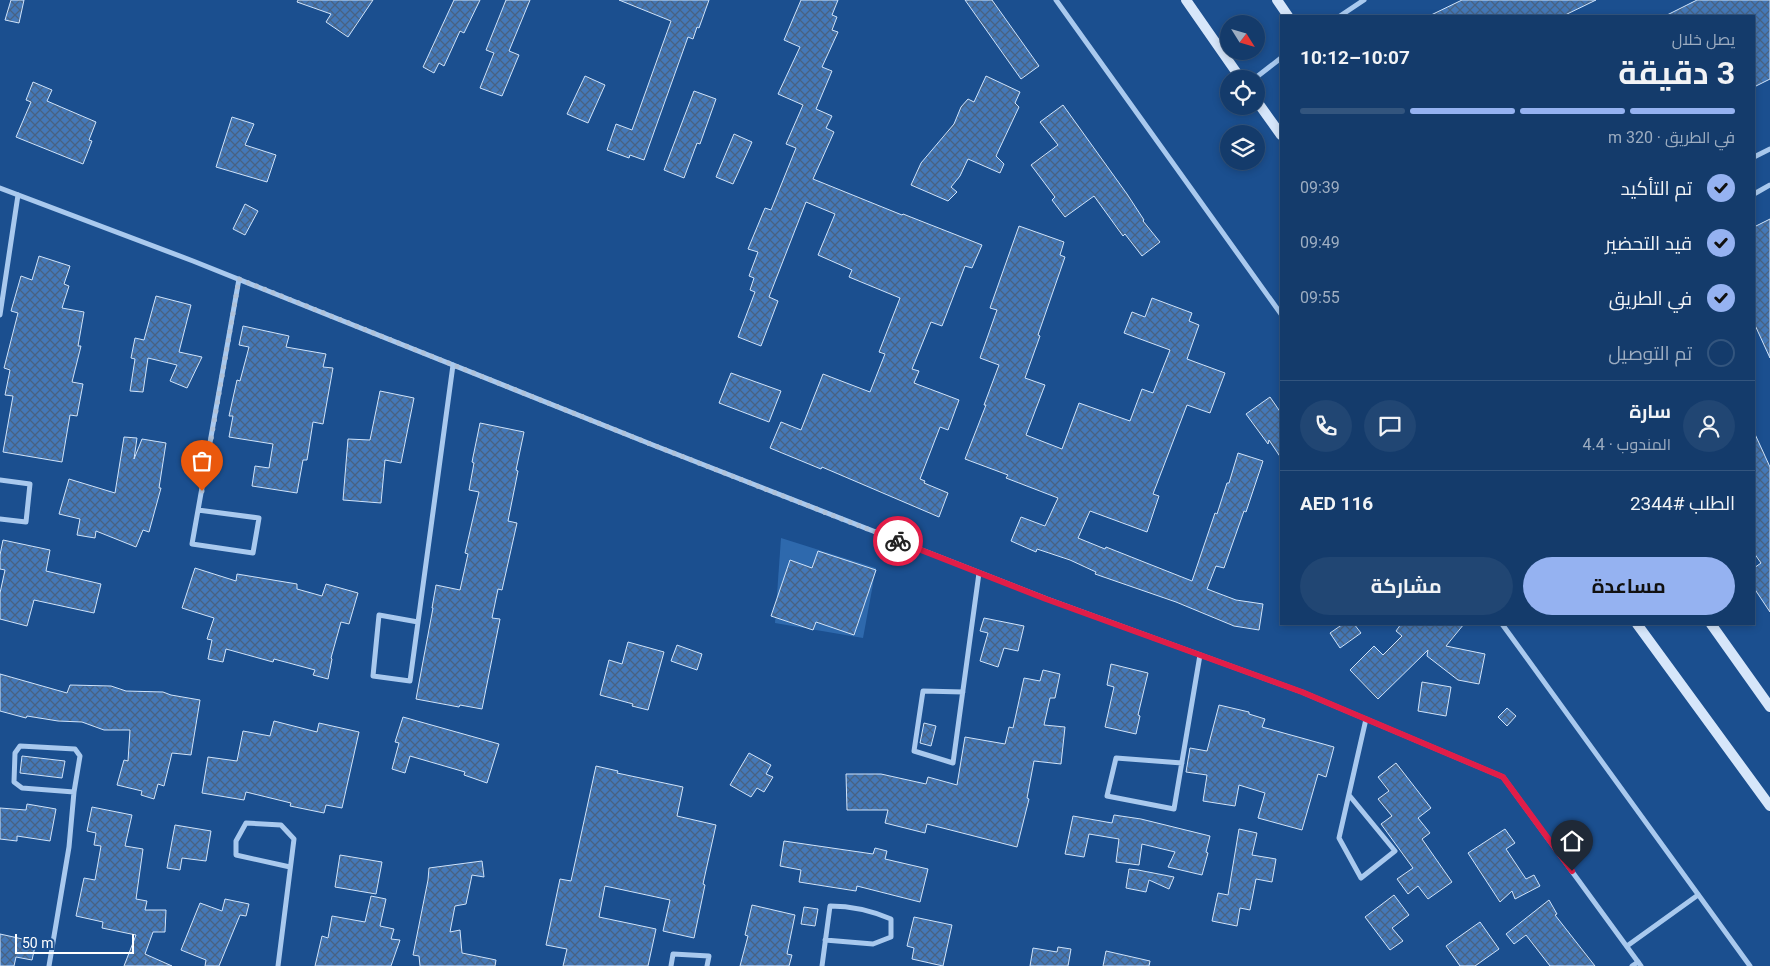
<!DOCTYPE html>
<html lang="ar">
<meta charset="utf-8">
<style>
:root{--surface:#143b6b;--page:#214673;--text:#f1f3f6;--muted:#9dadc1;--line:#33557e;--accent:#95b2f1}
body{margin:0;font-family:Roboto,Cairo,sans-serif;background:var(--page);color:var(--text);direction:rtl;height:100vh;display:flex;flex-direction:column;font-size:19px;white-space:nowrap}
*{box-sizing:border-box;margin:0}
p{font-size:16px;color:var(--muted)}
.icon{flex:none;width:28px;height:28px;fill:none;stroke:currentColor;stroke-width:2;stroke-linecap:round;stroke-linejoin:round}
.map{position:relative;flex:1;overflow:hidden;direction:ltr}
.sheet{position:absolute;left:1280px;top:15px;width:475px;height:610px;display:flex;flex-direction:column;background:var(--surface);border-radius:0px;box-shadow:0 2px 8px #0003,0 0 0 1px var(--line);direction:rtl}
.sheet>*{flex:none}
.needle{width:32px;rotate:127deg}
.buttons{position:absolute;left:1220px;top:15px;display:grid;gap:10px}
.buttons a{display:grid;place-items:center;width:45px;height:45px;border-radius:50%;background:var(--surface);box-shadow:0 2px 8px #0003,0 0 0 1px var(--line);font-size:25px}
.scale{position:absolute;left:15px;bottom:12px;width:119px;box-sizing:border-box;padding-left:5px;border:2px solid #fff;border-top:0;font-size:14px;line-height:18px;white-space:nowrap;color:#fff;-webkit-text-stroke:4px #1b4f8f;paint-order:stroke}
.pin{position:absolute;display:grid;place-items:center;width:42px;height:42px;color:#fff;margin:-51px -21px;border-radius:50% 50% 50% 0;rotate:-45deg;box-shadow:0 0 5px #0007}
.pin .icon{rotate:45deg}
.courier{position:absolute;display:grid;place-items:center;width:50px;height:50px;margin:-25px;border:4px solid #e11d48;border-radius:50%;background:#fff;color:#222;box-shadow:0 1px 6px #0007}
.head em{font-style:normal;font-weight:700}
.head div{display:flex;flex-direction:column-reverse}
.head{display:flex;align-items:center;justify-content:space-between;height:85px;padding:0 20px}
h1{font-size:32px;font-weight:700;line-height:38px}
.bar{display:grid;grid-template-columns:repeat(4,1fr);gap:8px 5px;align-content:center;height:60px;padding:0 20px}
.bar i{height:6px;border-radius:4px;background:var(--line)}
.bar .current{background:var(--accent)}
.bar p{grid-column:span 4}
.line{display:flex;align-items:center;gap:12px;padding:0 20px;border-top:1px solid var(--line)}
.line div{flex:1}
.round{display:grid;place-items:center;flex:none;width:52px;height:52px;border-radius:26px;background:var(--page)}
ol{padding:0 20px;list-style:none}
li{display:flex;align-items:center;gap:15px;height:55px}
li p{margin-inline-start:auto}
li .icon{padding:5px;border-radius:50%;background:var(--accent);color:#111;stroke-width:4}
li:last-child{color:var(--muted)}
li i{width:28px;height:28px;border:2px solid var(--line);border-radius:50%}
.button{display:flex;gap:10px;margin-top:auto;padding:10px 20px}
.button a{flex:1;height:58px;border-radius:30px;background:var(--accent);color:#111;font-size:20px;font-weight:700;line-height:58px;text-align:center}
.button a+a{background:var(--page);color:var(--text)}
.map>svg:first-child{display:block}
.green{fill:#2e69ad}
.building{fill:url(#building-cross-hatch);stroke:#cfe3fa}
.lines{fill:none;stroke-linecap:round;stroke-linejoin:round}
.minor{stroke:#a9c9ee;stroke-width:5}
.secondary{stroke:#d6e6fa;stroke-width:10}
.done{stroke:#afc1d8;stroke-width:5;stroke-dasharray:0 9}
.route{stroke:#e11d48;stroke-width:6}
</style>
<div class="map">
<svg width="1770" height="966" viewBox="0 0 1770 966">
<defs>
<pattern id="building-cross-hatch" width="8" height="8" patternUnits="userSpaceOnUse" patternTransform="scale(1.25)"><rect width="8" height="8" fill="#4478b7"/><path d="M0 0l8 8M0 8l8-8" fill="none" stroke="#486282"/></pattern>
</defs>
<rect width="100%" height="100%" fill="#1b4f8f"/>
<path class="green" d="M 781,538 L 876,568 L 863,638 L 775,623 Z"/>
<g class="building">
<path d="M 11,0 L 24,0 L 19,23 L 5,20 Z"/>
<path d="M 298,0 L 373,0 L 348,37 L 326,22 L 331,14 L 297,2 Z"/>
<path d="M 454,0 L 480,0 L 464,33 L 460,31 L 444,66 L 439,63 L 434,73 L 423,67 Z"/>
<path d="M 506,0 L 530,0 L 509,51 L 519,55 L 502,96 L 480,88 L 494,53 L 486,50 Z"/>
<path d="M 619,0 L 709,0 L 699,28 L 697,27 L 693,39 L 688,37 L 644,160 L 630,155 L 629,158 L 607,150 L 616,124 L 632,130 L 671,21 Z"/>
<path d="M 801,0 L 838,0 L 832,15 L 837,17 L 832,30 L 838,32 L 822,67 L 832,71 L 816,109 L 832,116 L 826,128 L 834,132 L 813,179 L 902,215 L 903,214 L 982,245 L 972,268 L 965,266 L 942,326 L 931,322 L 912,369 L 919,371 L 914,383 L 959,400 L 948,430 L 940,427 L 920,479 L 925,481 L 924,483 L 948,493 L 939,517 L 822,467 L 821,469 L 770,448 L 781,422 L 801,430 L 823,374 L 870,392 L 885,354 L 879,352 L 900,298 L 849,277 L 852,270 L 818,255 L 835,214 L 806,202 L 769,297 L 778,301 L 761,346 L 738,337 L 755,292 L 750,290 L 754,278 L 749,276 L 758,252 L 748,249 L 765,208 L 771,210 L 796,148 L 786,144 L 803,105 L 778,94 L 800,47 L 784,40 Z"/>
<path d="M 965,0 L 992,0 L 1039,66 L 1021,79 Z"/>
<path d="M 1462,0 L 1596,0 L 1563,16 L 1429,16 Z"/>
<path d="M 1697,0 L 1770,0 L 1770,79 L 1754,87 L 1754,16 L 1665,16 Z"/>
<path d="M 585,76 L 605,85 L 588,123 L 567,114 Z"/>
<path d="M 986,76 L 1020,92 L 1015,103 L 1019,107 L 996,156 L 1004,164 L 1000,173 L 968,159 L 960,176 L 951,187 L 957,192 L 948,201 L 911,185 L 921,163 L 954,124 L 961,107 L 968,99 L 974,102 Z"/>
<path d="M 33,82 L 52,90 L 47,101 L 96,122 L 89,140 L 92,141 L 83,164 L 16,137 L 31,102 L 26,100 Z"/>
<path d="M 694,91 L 716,99 L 700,144 L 697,143 L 684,178 L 664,170 Z"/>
<path d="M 1063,105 L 1127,194 L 1144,220 L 1143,221 L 1160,242 L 1142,256 L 1125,234 L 1123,236 L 1094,196 L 1065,217 L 1052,200 L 1055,197 L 1031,165 L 1058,145 L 1040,122 Z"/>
<path d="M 232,117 L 254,124 L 245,145 L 276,155 L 267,182 L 216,167 Z"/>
<path d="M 734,134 L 752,142 L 733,184 L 716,177 Z"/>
<path d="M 245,204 L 258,211 L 245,235 L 233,229 Z"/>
<path d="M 1770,219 L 1770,358 L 1754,323 L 1754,227 Z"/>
<path d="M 1019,226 L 1064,242 L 1060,255 L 1065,257 L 1038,335 L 1040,336 L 1025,378 L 1045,385 L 1026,435 L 1062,449 L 1079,403 L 1130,421 L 1142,389 L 1153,393 L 1170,350 L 1124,333 L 1132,312 L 1145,317 L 1152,298 L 1192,313 L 1189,321 L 1199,325 L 1187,359 L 1225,373 L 1210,413 L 1187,405 L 1153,494 L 1159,496 L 1147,532 L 1090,511 L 1078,538 L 1105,549 L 1106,547 L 1192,581 L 1215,513 L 1217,514 L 1227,483 L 1229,483 L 1238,453 L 1263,461 L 1246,512 L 1244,511 L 1224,568 L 1216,566 L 1207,589 L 1236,600 L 1263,604 L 1259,630 L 1234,626 L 1176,602 L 1095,574 L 1096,572 L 1070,560 L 1037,549 L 1036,552 L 1011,541 L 1021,517 L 1045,526 L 1058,498 L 1006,478 L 1008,475 L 965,459 L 986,405 L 984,405 L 999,365 L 980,358 L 997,310 L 990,308 Z"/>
<path d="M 39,256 L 70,266 L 64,284 L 69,286 L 62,308 L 84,312 L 78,346 L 81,346 L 72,382 L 83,384 L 77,416 L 70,415 L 62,462 L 3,452 L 13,396 L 5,395 L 10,370 L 4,368 L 18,313 L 11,311 L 21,276 L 32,280 Z"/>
<path d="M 156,296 L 191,305 L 179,352 L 202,357 L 187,388 L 170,381 L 177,365 L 148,358 L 143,392 L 130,391 L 135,359 L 131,358 L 135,338 L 144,340 Z"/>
<path d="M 243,326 L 289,336 L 286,347 L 326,354 L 323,367 L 333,368 L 323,424 L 313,422 L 307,460 L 303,460 L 297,493 L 252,486 L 255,466 L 269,468 L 273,444 L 229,437 L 233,416 L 229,416 L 237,380 L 240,381 L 249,347 L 239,345 Z"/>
<path d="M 731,373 L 781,391 L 769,422 L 719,403 Z"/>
<path d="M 380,391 L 414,398 L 401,463 L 385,460 L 381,503 L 343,500 L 348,439 L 370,440 Z"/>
<path d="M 1270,397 L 1281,413 L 1281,458 L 1269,440 L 1268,444 L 1246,414 Z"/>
<path d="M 480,423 L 524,432 L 516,470 L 518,471 L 508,521 L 517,523 L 502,590 L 498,589 L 492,618 L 500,619 L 482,709 L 460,705 L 459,707 L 416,699 L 433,608 L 432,608 L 436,585 L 460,590 L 468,554 L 465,553 L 479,492 L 469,490 L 474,463 L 472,462 Z"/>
<path d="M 1754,432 L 1770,467 L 1770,612 L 1754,588 L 1754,568 L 1761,563 L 1754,553 Z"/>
<path d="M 124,437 L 137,438 L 134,459 L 142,439 L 166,443 L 159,488 L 161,488 L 149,532 L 143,530 L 136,547 L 96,531 L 95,538 L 77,535 L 80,519 L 59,514 L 69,479 L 115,493 Z"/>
<path d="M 3,540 L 50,550 L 46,571 L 101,584 L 94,613 L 34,600 L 27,626 L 0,619 L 0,593 L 5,570 L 0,569 L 0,555 Z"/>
<path d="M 818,551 L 876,570 L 854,635 L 816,622 L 813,630 L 771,616 L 790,560 L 812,568 Z"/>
<path d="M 195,568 L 236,581 L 237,574 L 297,584 L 297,589 L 322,596 L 326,584 L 358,593 L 349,624 L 341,622 L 331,658 L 332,659 L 328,679 L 313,675 L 315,670 L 274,659 L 273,662 L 226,649 L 223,662 L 208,659 L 212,640 L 207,639 L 214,618 L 182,608 Z"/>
<path d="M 984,618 L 1024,626 L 1018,651 L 1004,648 L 998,667 L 980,661 L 988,633 L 980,631 Z"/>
<path d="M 1343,624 L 1354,624 L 1361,633 L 1340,648 L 1330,633 Z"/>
<path d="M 1401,624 L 1464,624 L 1446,646 L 1485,654 L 1479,684 L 1458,680 L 1427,656 L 1428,650 L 1378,699 L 1350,670 L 1374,646 L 1383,655 L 1402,636 L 1396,631 Z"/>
<path d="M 628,642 L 664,652 L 648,710 L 632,706 L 633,704 L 600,695 L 609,660 L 622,664 Z"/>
<path d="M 677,645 L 702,654 L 697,670 L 671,661 Z"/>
<path d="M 1111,664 L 1148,673 L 1138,715 L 1140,716 L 1136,734 L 1105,727 L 1114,687 L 1107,685 Z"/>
<path d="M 1043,670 L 1060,674 L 1055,698 L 1050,698 L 1044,725 L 1065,727 L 1061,764 L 1034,761 L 1027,798 L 1029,799 L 1017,847 L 927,824 L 925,833 L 885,823 L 888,810 L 847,810 L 846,774 L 881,774 L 926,784 L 928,777 L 957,785 L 965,737 L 1005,744 L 1009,727 L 1013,728 L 1024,678 L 1040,681 Z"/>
<path d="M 0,674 L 67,693 L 70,685 L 111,686 L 126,691 L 163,692 L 171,695 L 200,700 L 191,755 L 172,753 L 164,786 L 158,784 L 154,799 L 141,795 L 142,791 L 117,785 L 124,760 L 128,761 L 130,730 L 104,730 L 82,722 L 58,721 L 27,716 L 26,718 L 0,711 Z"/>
<path d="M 1422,682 L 1451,687 L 1446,716 L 1418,711 Z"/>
<path d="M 1219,705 L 1249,712 L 1249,714 L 1265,719 L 1262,727 L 1334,747 L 1326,777 L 1318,774 L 1302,830 L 1258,818 L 1265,793 L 1239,785 L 1235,806 L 1203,801 L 1207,775 L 1186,772 L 1190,748 L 1207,751 Z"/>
<path d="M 1507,708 L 1516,716 L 1507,726 L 1498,717 Z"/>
<path d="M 403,717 L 499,744 L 487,783 L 464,775 L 465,772 L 410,756 L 405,773 L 392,769 L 399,743 L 395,742 Z"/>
<path d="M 274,721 L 317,732 L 319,723 L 359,732 L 342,808 L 326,805 L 324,813 L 290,806 L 291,803 L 246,792 L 244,800 L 202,793 L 208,757 L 237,761 L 243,731 L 270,736 Z"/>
<path d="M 924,723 L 936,726 L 931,746 L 920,743 Z"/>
<path d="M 749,753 L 771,765 L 766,774 L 773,777 L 764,792 L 757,788 L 751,797 L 730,785 Z"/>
<path d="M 22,756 L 65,761 L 62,778 L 20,773 Z"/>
<path d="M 1396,763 L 1431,808 L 1418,818 L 1430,833 L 1422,839 L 1452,882 L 1428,899 L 1418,886 L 1408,894 L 1397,879 L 1413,868 L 1381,824 L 1392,816 L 1378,799 L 1389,791 L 1378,777 Z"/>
<path d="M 596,766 L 618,771 L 617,773 L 683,787 L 677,816 L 716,825 L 703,884 L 705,885 L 694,938 L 663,931 L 670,900 L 605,886 L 599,917 L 656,929 L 648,966 L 563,966 L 567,949 L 546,945 L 560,879 L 571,881 Z"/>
<path d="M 27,804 L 56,809 L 50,841 L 17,836 L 17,841 L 0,839 L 0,808 L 26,810 Z"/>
<path d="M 92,807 L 132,815 L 125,846 L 143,849 L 136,899 L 147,901 L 145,910 L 166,910 L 165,932 L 153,932 L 145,954 L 172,966 L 124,966 L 136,935 L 102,928 L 103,922 L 76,916 L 84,878 L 95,880 L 101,846 L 94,845 L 96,833 L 87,831 Z"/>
<path d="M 1114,815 L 1141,819 L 1210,836 L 1206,852 L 1208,853 L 1202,875 L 1168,867 L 1175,852 L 1142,844 L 1139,865 L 1116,862 L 1119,839 L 1089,834 L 1084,857 L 1065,854 L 1073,816 L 1112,823 Z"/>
<path d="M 175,825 L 211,831 L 206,861 L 182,858 L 180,870 L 167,868 Z"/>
<path d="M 1239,829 L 1257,833 L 1252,855 L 1276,859 L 1272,882 L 1256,879 L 1250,910 L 1240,908 L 1237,926 L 1212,921 L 1218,893 L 1228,895 Z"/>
<path d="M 1505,829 L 1515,843 L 1506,849 L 1526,879 L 1534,875 L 1540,886 L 1515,899 L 1512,891 L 1500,902 L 1468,853 Z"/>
<path d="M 784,841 L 873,854 L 875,848 L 887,851 L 885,859 L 928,869 L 920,902 L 857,886 L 856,891 L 799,882 L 801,870 L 780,866 Z"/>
<path d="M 340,855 L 382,862 L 376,894 L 335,887 Z"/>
<path d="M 482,861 L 484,877 L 472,875 L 466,904 L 455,906 L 450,932 L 460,930 L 462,953 L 496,960 L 495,966 L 420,966 L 419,956 L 413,955 L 428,880 L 429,868 Z"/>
<path d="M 1129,869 L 1138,870 L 1174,877 L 1169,889 L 1149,880 L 1146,892 L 1126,888 Z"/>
<path d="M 1394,895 L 1409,915 L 1392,928 L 1403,941 L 1390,950 L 1365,917 Z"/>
<path d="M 371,896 L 386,899 L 380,926 L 394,929 L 391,939 L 400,940 L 391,966 L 315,966 L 322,936 L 328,938 L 332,916 L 365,922 Z"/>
<path d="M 225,899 L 249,904 L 246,916 L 240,915 L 219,966 L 205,966 L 206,960 L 181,950 L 200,903 L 222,911 Z"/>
<path d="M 1549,900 L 1557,914 L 1555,915 L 1595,966 L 1550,966 L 1526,935 L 1514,944 L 1506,934 Z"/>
<path d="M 752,905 L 795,915 L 787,954 L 792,955 L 789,966 L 740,966 L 748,936 L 745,935 Z"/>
<path d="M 804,907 L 818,909 L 815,926 L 801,924 Z"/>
<path d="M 914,917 L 952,925 L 943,966 L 912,959 L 914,948 L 907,946 Z"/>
<path d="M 1480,922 L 1499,949 L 1475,966 L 1460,966 L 1446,946 Z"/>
<path d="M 0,934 L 36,942 L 32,960 L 16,957 L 14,966 L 0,966 Z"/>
<path d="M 1058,947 L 1071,949 L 1068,966 L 1030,966 L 1033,948 L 1057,952 Z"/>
<path d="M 1106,951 L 1150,961 L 1149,966 L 1103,966 Z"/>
</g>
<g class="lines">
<g class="minor">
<path d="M 1056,0 L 1281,314"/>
<path d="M 1340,16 L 1364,0"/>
<path d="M 1254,79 L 1281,58"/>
<path d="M 1754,157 L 1770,149"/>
<path d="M 0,188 L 193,261 L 653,445 L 1047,599 L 1302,692 L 1503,777 L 1641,966"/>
<path d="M 1754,194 L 1770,185"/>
<path d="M 0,315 L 18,195"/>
<path d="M 0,480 L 30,484 L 26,522 L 0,519"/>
<path d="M 198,510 L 259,518 L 253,553 L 192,544 L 239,279"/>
<path d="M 418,622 L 379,615 L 373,676 L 410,681 L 453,365"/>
<path d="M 1502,624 L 1750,966"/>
<path d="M 963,692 L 923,691 L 914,751 L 953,763 L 979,573"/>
<path d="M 1182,763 L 1116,758 L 1107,796 L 1174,809 L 1200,655"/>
<path d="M 1349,795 L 1395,851 L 1361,878 L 1339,838 L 1366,719"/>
<path d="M 1627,946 L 1698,895"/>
<path d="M 49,966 L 69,847 L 74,792 L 80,756 L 75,749 L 20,746 L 15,753 L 14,782 L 22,788 L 74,792"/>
<path d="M 278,966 L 294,839 L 281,825 L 246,823 L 236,841 L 236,855 L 290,867"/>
<path d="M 671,966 L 673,954 L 709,956 L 707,966"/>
<path d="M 822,966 L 830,906 C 852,906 870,910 891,919 L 891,937 L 873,944 L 825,940"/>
<path d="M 1632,966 L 1638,962"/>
</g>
<g class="secondary">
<path d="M 1186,0 L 1241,79"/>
<path d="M 1277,0 L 1288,16"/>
<path d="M 1256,100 L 1281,135"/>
<path d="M 1637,624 L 1770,806"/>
<path d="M 1711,624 L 1770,707"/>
</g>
</g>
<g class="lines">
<path class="done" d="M 202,491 L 239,279 L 653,445 L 898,541"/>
<path class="route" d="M 898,541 L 1046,599 L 1302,692 L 1503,777 L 1572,871"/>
</g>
</svg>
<div class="buttons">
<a><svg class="needle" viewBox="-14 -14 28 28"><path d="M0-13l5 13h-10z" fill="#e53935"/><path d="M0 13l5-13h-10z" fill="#9dadc1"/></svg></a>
<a><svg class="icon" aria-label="locate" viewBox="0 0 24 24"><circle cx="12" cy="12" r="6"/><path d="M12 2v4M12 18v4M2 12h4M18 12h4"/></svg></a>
<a><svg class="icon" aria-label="layers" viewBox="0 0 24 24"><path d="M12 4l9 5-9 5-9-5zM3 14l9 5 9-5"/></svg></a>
</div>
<div class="scale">50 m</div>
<div class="pin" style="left:202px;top:491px;background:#ea580c"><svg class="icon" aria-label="bag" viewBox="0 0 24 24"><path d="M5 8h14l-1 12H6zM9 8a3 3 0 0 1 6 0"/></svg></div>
<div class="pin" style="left:1572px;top:871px;background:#1f2937"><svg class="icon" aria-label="home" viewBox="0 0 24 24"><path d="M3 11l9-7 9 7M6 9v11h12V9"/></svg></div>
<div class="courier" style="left:898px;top:541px"><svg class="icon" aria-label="bike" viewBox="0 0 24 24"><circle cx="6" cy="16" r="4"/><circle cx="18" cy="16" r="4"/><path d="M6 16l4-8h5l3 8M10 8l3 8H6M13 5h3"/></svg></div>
<section class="sheet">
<div class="head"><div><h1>3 دقيقة</h1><p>يصل خلال</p></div><em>10:07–10:12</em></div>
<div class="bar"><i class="current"></i><i class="current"></i><i class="current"></i><i></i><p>في الطريق · 320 m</p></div>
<ol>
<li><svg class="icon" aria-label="check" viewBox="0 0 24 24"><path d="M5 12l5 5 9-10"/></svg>تم التأكيد<p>09:39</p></li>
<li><svg class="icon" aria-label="check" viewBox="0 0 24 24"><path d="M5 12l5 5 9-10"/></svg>قيد التحضير<p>09:49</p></li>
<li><svg class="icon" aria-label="check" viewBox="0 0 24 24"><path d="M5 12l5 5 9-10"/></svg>في الطريق<p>09:55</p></li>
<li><i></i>تم التوصيل</li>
</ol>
<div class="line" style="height:90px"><a class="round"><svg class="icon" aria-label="person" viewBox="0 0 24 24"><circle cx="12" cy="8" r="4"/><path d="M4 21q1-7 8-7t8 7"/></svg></a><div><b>سارة</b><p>المندوب · 4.4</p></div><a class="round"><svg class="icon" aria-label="chat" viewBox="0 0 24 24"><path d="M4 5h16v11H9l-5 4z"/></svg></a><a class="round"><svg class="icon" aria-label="phone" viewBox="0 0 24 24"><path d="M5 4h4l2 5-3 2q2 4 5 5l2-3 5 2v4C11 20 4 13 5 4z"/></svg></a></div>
<div class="line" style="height:65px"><div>الطلب #2344</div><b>AED 116</b></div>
<div class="button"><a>مساعدة</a><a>مشاركة</a></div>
</section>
</div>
